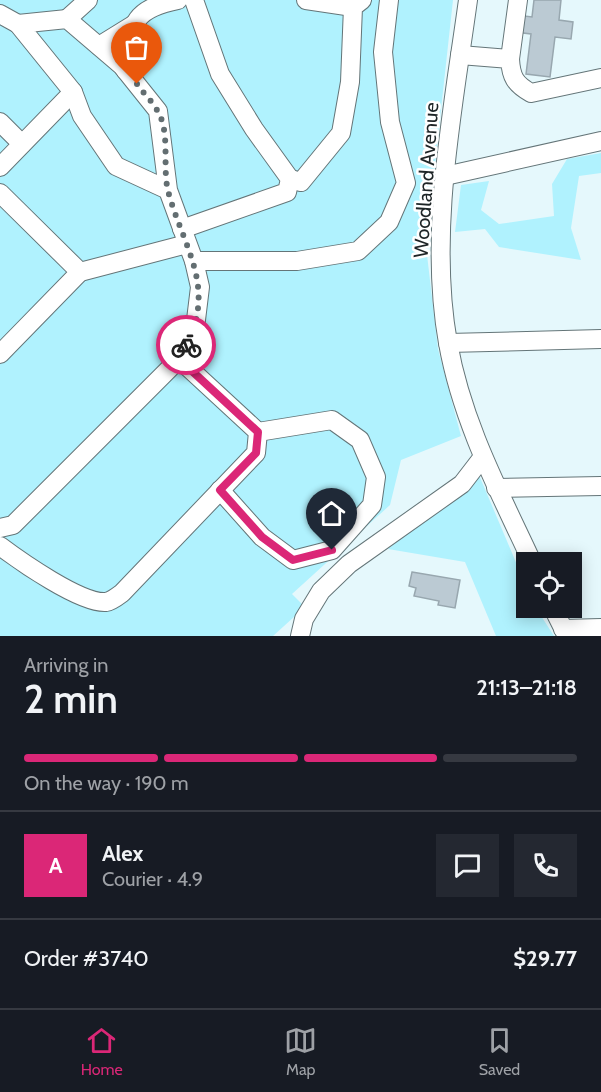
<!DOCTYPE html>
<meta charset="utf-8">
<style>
:root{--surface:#171b24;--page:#242831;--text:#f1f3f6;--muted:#9ea1a6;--line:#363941;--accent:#db2777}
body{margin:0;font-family:Cabin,sans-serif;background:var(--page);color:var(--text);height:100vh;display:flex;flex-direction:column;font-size:22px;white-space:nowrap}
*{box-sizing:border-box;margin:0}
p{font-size:20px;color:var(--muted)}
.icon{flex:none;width:33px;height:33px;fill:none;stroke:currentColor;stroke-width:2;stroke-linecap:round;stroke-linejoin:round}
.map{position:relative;height:636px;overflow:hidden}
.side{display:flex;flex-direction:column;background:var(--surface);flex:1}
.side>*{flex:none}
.controls{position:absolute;left:516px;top:552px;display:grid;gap:12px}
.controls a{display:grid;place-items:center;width:66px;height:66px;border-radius:0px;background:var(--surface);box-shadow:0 3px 15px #0003;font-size:30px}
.pin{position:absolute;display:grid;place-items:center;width:51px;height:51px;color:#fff;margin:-62px -26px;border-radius:50% 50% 50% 0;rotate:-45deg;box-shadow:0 0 6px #0007}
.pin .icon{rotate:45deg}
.courier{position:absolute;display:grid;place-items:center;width:60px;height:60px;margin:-30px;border:4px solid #db2777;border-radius:50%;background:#fff;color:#222;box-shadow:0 2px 8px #0007}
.overview em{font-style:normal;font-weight:600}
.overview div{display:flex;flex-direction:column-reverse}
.overview{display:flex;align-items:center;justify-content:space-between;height:102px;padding:0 24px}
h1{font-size:39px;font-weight:600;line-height:45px}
.bar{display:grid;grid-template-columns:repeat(4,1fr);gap:9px 6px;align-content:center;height:72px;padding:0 24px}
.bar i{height:8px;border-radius:4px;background:var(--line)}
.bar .active{background:var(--accent)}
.bar p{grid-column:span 4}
.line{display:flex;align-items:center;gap:15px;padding:0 24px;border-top:2px solid var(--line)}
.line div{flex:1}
.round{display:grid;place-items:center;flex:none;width:63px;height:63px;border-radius:0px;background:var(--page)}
.menu{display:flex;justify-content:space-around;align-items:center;height:84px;border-top:2px solid var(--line);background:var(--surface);font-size:16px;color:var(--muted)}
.menu a{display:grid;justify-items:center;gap:3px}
.menu .active{color:var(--accent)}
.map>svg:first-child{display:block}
.green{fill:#b0f2fe}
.building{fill:#bbcad3;stroke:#98a7af;stroke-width:1.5}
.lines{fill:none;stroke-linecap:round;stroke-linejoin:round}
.minor-casing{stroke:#647578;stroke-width:20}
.minor{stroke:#fff;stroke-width:18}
.done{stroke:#636e71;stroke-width:6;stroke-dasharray:0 10.8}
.route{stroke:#db2777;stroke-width:8}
.labels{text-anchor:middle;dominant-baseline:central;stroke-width:5;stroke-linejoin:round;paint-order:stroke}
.street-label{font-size:20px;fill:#1d2426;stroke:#fff}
</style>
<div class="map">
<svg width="601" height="636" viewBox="0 0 601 636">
<rect width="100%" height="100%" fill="#e5f8fc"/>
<g class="green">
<path d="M 0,0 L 453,0 L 426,246 L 438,349 L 461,436 L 401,460 L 390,505 L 292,594 L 305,607 L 273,636 L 0,636 Z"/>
<path d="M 601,153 L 601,173 L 579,176 L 571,228 L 581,260 L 499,247 L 485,229 L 455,232 L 461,185 L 489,181 L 481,210 L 499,224 L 554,216 L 552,184 L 567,159 Z"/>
<path d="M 479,475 L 526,586 L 526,608 L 536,608 L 554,636 L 496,636 L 465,562 L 388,549 Z"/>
</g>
<g class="building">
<path d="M 534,0 L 561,0 L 559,20 L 573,22 L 571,39 L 555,37 L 550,77 L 526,74 L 531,34 L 515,32 L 517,15 L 532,17 Z"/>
<path d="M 412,572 L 460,580 L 455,608 L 438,605 L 439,601 L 414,596 L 416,588 L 409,586 Z"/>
</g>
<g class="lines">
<g class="minor-casing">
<g id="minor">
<path d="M 306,0 L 353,7"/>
<path d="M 468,0 C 453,110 428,232 448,343 C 462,422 499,491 532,562"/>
<path d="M 0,14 L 18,24"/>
<path d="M 67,19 L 88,0"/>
<path d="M 99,46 L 133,25"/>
<path d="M 460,55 L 510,59 C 511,77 515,84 531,93 L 601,78"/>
<path d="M 510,59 L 518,0"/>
<path d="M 126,71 C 132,27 128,10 178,0"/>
<path d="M 0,122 L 22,144"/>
<path d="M 0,167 L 73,92"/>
<path d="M 445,176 L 601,141"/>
<path d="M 290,179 L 301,182 L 341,133 L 350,82 L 353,7 L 362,0"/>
<path d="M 0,193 L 80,272 L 0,354"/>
<path d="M 182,229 L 287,192 L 290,179 L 254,129 L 220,74 L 194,0"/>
<path d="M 194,261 L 297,261 L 358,251 L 389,222 L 406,183 L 390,122 L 383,52 L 389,0"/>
<path d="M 80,272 L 187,244"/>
<path d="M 448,343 L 601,339"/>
<path d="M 496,488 L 601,486"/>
<path d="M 220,490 L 262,537 L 293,560 L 332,550 L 372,505 L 376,477 L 360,440 L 332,420 L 258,432"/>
<path d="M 0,528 L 13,525 L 179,359 L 195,328 L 200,287 L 194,261 L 168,190 L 158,111 L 122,66 L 67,19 L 18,24 L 73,92 L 82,116 L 116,166 L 168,190"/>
<path d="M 0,546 C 20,561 81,604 106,602 C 112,601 118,596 122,593 L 256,453 L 258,432 L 179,359"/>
<path d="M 553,608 L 567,636"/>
<path d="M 563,629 L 601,628"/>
<path d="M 300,636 L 304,619 L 321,591 L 349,564 L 462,484 L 482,458"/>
</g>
</g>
<use href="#minor" class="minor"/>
</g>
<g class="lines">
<path class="done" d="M 137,84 C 143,93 152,101 157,110 C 171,132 162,166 168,191 C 183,247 217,287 186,345"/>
<path class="route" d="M 186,345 L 179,359 L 258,432 L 256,453 L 220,490 L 262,537 L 293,560 L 332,550"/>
</g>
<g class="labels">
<g class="street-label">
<text transform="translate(426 180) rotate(-86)">Woodland Avenue</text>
</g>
</g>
</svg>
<div class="controls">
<a><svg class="icon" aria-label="locate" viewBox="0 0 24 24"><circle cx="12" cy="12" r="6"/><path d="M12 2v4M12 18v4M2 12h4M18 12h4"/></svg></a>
</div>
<div class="pin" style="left:137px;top:84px;background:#ea580c"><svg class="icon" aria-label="bag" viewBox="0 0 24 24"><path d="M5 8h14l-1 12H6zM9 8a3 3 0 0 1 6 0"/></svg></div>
<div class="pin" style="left:332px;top:550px;background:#1f2937"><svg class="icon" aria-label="home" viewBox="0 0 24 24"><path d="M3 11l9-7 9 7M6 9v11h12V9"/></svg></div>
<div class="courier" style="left:186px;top:345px"><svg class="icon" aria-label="bike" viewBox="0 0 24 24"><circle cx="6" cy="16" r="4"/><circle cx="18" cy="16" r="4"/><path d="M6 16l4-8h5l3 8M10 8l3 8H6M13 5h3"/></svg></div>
</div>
<section class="side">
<div class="overview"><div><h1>2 min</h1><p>Arriving in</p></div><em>21:13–21:18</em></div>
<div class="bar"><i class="active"></i><i class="active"></i><i class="active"></i><i></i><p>On the way · 190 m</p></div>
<div class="line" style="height:108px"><b class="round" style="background:var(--accent);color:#fff">A</b><div><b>Alex</b><p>Courier · 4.9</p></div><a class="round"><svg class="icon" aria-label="chat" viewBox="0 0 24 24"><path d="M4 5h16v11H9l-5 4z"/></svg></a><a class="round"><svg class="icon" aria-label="phone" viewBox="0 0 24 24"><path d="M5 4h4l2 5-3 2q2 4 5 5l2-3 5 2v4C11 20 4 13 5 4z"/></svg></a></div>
<div class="line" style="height:78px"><div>Order #3740</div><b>$29.77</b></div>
</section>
<nav class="menu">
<a class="active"><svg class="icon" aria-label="home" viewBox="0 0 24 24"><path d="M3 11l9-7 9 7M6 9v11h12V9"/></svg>Home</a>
<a><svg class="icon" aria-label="map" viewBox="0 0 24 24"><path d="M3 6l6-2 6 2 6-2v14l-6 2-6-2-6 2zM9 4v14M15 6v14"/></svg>Map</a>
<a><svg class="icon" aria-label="saved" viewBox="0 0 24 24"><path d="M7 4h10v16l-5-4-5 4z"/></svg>Saved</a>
</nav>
